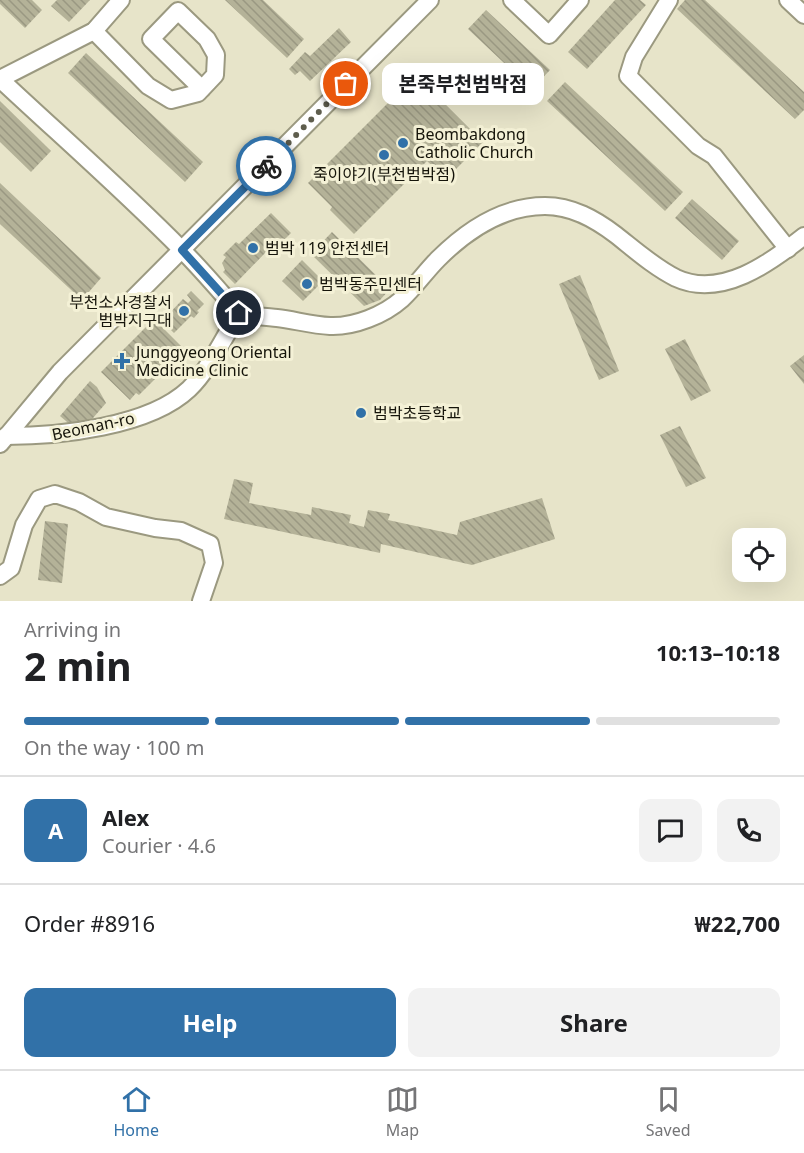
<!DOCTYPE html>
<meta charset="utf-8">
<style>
:root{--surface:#fff;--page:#f2f2f2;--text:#202124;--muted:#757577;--line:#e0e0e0;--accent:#3171a8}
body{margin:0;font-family:"Noto Sans","Noto Sans KR",sans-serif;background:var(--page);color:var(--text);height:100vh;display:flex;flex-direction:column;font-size:22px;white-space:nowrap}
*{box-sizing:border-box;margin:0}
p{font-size:20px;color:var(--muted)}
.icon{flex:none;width:33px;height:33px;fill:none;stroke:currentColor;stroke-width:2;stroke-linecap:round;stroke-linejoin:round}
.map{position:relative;height:601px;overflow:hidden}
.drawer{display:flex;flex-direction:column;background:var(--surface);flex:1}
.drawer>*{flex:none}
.buttons{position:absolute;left:732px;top:528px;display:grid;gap:12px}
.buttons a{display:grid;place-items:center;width:54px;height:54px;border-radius:12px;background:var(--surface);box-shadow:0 6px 24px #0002;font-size:30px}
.pin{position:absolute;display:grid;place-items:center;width:51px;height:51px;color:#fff;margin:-26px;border:3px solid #fff;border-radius:50%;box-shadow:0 2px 6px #0007}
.courier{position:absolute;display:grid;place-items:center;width:60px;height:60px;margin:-30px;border:4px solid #3171a8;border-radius:50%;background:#fff;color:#222;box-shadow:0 2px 8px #0007}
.bubble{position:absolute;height:42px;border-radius:12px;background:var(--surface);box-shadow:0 6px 24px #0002;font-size:20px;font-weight:700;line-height:42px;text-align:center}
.summary em{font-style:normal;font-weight:700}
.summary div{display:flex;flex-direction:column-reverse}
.summary{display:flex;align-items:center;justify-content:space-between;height:102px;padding:0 24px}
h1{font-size:39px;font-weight:700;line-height:45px}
.bar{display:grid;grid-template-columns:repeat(4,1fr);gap:9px 6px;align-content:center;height:72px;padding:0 24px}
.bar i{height:8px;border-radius:4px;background:var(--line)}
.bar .current{background:var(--accent)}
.bar p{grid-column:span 4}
.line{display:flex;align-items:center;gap:15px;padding:0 24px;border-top:2px solid var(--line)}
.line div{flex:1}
.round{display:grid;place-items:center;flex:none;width:63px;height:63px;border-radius:12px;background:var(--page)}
.primary-button{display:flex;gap:12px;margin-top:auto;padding:12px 24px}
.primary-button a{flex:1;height:69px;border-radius:12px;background:var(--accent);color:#fff;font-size:24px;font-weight:700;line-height:69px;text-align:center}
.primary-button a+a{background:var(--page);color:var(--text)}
.dock{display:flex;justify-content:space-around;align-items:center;height:84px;border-top:2px solid var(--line);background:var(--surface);font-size:16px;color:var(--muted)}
.dock a{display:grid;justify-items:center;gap:3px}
.dock .current{color:var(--accent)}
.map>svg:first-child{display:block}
.building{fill:url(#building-back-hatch)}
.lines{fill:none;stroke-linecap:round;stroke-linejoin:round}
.minor-casing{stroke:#9b9980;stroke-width:20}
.minor{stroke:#fff;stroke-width:16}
.done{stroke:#5e5d4d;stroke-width:6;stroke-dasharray:0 10.8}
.route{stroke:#3171a8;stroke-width:8}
.poi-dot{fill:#3171a8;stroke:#f4f1d6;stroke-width:2}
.labels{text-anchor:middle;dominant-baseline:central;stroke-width:6;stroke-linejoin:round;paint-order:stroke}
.poi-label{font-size:16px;fill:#15140a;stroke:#f4f1d6;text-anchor:start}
.street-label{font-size:16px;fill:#15140a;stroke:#f4f1d6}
</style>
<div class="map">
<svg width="804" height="601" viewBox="0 0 804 601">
<defs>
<pattern id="building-back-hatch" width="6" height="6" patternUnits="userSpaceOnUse" patternTransform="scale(1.5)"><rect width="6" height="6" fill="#b4b298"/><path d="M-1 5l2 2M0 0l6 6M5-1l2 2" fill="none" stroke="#9a9882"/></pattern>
</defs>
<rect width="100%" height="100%" fill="#e7e4c9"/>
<g class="building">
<path d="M 0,0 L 32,0 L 42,10 L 25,28 L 0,4 Z"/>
<path d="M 57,0 L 90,0 L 69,22 L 51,6 Z"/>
<path d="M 225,0 L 263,0 L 304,39 L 287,58 Z"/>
<path d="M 615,0 L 640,0 L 646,5 L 587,69 L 568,52 Z"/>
<path d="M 685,0 L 705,0 L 804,92 L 804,110 L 795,119 L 677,9 Z"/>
<path d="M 486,10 L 550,70 L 532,89 L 468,29 Z"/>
<path d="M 339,28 L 351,42 L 310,81 L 300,71 L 295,75 L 289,69 L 305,52 L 310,56 Z"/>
<path d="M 86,53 L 203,162 L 185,182 L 68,73 Z"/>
<path d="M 416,75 L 483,142 L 446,179 L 427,161 L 354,234 L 330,210 L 332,207 L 308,183 Z"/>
<path d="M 565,82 L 683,192 L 665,211 L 547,101 Z"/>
<path d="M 0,101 L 51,151 L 31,172 L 0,142 Z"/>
<path d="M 0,183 L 101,278 L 82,300 L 0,224 Z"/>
<path d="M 692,199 L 739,241 L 722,260 L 675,218 Z"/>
<path d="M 271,213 L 291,233 L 269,255 L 266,252 L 235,284 L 223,272 L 225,270 L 222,263 L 226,257 L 223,255 L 236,242 L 239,244 Z"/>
<path d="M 332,232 L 390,289 L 380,300 L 364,306 L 311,254 Z"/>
<path d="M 302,260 L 323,281 L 303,301 L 282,281 Z"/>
<path d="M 580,275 L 619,371 L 599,380 L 559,284 Z"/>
<path d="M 191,291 L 204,304 L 197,311 L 199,312 L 194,318 L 191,316 L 174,333 L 162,321 L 183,299 L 188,303 L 191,300 L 187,295 Z"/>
<path d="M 154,319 L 182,347 L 176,354 L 178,356 L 139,395 L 136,393 L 130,400 L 101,372 Z"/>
<path d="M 685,339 L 711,391 L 691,401 L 665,349 Z"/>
<path d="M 804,355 L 804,384 L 790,366 Z"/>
<path d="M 90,381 L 97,387 L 106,403 L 87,425 L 73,427 L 60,416 Z"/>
<path d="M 680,426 L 706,478 L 686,487 L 660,435 Z"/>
<path d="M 234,479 L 253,483 L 249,503 L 311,515 L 312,507 L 351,515 L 349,523 L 364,527 L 368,510 L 390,514 L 388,520 L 457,535 L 460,522 L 542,498 L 555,539 L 472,565 L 381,544 L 380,553 L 224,519 Z"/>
<path d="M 45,521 L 68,524 L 62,583 L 38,580 Z"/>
</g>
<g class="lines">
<g class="minor-casing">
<g id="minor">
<path d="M 512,0 L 549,35 L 580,0"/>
<path d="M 669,0 L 634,57 L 628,76 L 698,146 L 714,156 L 788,249"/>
<path d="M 788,0 L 804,15"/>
<path d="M 94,31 L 148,86 L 171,100 L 198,93 L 215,75 L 216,55 L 207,39 L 178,11 L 151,39 L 202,89"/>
<path d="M 0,79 C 61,136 124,191 182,250 C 197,265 211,281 225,297 C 229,302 233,308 238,312 C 245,316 268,317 277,318 C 294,320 312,325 330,326 C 354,327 384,315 402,299 C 415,287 425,272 438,259 C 466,231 503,206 545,206 C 572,206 595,219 616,235 C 635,250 654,267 676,278 C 721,299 770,263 804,236"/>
<path d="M 0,79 L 94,31 L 121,0"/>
<path d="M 6,436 C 59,436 149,427 189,389 C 209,370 224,337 239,313"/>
<path d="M 0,444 L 60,372 L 430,0"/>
<path d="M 0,576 L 11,568 L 24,525 L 39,499 L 55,494 L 79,502 L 106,517 L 155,528 L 181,531 L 210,544 L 214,563 L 201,601"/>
</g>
</g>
<use href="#minor" class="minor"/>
</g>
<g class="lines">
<path class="done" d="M 266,166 L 346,84"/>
<path class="route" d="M 239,313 L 182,250 L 266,166"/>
</g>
<g class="poi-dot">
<circle cx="403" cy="143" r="6"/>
<circle cx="384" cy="155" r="6"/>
<circle cx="253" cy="248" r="6"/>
<circle cx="307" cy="284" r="6"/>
<circle cx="184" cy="311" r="6"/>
<path d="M119 352h6v6h6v6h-6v6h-6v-6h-6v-6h6z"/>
<circle cx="361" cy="413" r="6"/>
</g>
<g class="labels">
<g class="poi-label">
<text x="415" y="134">Beombakdong<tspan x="415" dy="18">Catholic Church</tspan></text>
<text x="384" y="174" text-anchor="middle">죽이야기(부천범박점)</text>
<text x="265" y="248">범박 119 안전센터</text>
<text x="319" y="284">범박동주민센터</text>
<text x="172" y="302" text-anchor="end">부천소사경찰서<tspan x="172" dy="18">범박지구대</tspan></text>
<text x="136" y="352">Junggyeong Oriental<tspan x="136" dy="18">Medicine Clinic</tspan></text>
<text x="373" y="413">범박초등학교</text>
</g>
<g class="street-label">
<text transform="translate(93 426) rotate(-12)">Beoman-ro</text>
</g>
</g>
</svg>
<div class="buttons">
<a><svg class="icon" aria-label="locate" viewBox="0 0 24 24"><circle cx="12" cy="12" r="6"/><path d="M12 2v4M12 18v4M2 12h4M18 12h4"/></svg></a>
</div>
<div class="pin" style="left:346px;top:84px;background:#ea580c"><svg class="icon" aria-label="bag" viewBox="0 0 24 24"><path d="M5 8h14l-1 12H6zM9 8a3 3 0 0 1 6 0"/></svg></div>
<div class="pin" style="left:239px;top:313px;background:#1f2937"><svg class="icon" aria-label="home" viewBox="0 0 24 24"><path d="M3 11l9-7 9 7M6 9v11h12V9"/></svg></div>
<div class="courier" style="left:266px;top:166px"><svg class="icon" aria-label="bike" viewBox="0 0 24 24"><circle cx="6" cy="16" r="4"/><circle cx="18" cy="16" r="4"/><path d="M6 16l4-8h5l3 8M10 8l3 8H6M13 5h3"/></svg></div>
<div class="bubble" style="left:382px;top:63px;width:162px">본죽부천범박점</div>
</div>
<section class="drawer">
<div class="summary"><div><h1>2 min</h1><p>Arriving in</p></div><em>10:13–10:18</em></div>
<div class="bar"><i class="current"></i><i class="current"></i><i class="current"></i><i></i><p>On the way · 100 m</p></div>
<div class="line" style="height:108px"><b class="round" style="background:var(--accent);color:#fff">A</b><div><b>Alex</b><p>Courier · 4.6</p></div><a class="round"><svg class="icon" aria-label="chat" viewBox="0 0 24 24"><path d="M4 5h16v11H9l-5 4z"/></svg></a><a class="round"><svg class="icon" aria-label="phone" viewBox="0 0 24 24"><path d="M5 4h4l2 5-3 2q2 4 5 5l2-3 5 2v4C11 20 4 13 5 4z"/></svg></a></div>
<div class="line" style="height:78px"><div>Order #8916</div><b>₩22,700</b></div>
<div class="primary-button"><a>Help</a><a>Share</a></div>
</section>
<nav class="dock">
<a class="current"><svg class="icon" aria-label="home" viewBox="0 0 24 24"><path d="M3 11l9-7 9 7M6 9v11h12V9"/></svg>Home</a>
<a><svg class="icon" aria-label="map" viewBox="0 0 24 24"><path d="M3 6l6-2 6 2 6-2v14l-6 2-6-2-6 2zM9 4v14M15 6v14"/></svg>Map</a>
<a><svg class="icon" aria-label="saved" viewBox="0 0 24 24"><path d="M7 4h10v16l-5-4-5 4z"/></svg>Saved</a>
</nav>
